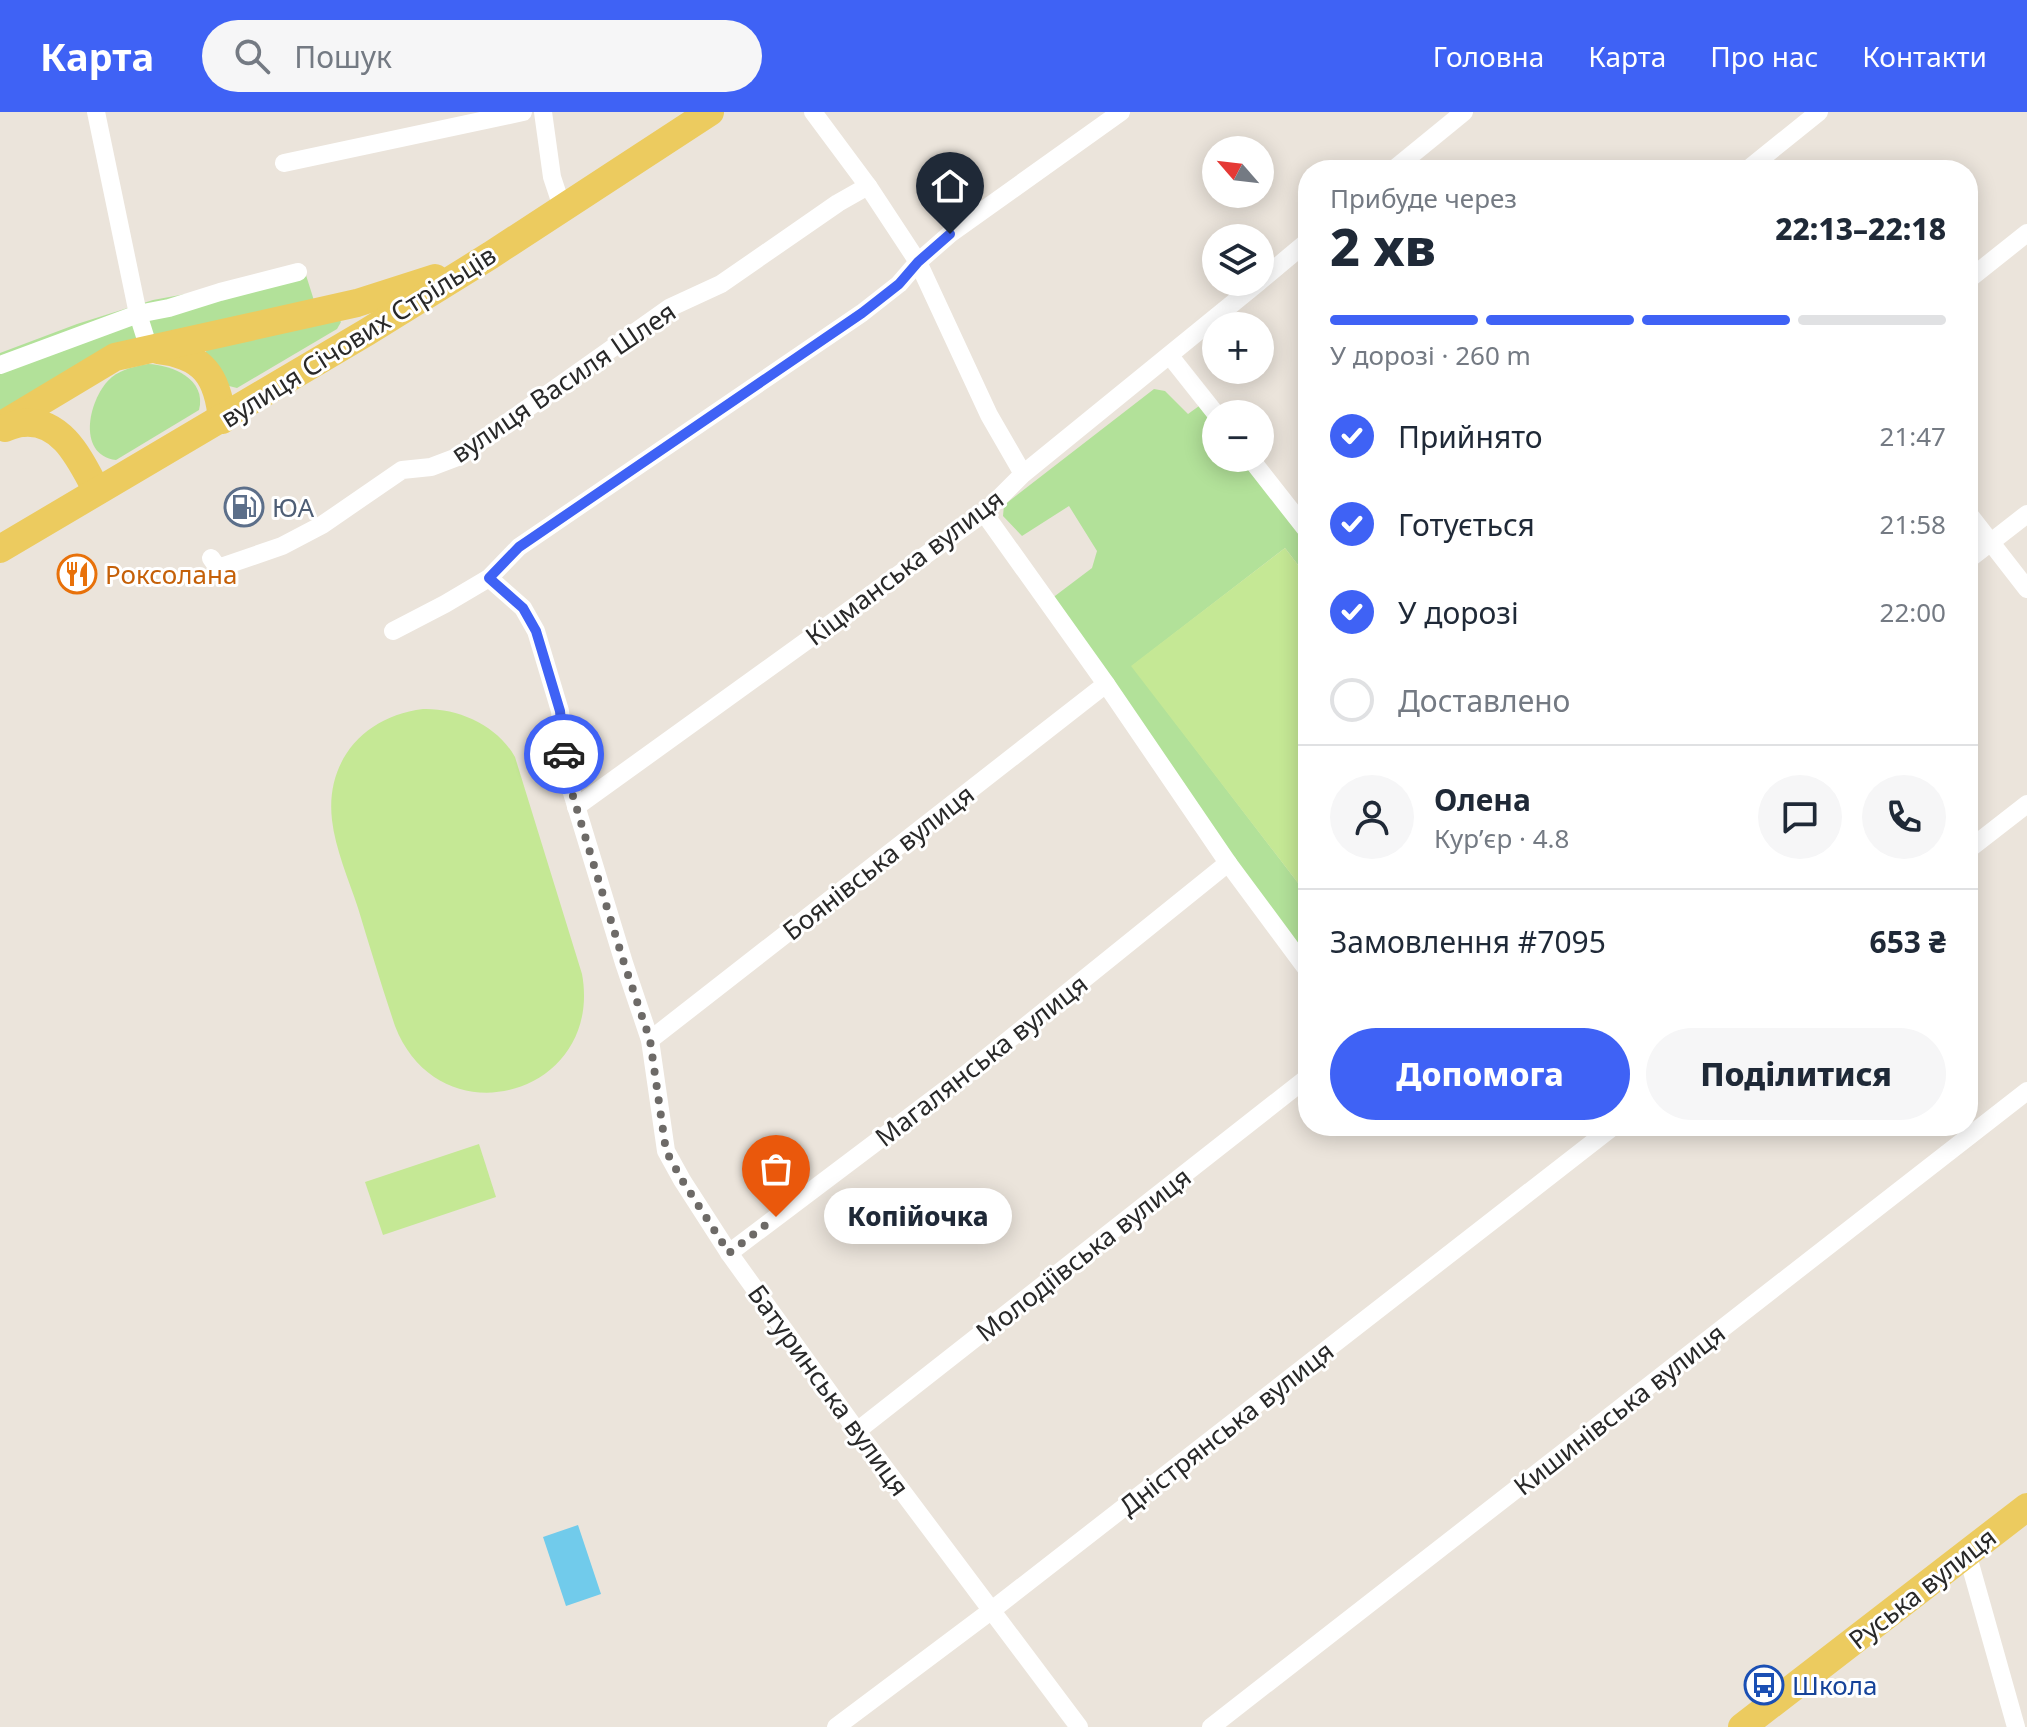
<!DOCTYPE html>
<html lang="uk">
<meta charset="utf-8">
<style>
:root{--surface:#fff;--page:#f6f6f7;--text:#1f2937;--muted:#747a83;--line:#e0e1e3;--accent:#3f62f5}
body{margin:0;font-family:"Noto Sans",sans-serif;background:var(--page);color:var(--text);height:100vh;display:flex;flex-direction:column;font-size:30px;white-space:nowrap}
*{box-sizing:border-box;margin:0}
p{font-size:26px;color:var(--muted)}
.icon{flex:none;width:44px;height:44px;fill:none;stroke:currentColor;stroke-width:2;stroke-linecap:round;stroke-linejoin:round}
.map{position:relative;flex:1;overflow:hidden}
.details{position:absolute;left:1298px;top:48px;width:680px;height:976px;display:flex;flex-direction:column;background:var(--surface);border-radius:32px;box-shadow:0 4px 20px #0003}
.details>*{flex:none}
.needle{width:52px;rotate:298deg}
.tools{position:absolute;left:1202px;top:24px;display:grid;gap:16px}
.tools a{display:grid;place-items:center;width:72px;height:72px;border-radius:50%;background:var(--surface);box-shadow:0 4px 20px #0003;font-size:40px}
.pin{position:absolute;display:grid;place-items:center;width:68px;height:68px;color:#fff;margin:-82px -34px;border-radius:50% 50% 50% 0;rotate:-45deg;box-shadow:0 0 8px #0007}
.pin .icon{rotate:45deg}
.courier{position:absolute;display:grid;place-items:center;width:80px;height:80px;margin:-40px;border:6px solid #3f62f5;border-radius:50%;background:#fff;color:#222;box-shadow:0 2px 10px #0007}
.bubble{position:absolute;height:56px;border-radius:28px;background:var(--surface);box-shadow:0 4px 20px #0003;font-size:26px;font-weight:800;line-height:56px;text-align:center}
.overview em{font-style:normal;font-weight:800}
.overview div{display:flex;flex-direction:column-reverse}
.overview{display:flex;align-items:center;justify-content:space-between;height:136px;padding:0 32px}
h1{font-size:52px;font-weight:800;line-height:60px}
.bar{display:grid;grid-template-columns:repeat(4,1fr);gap:12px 8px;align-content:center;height:96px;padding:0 32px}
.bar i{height:10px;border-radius:6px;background:var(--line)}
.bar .active{background:var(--accent)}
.bar p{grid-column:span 4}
.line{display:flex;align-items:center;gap:20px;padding:0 32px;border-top:2px solid var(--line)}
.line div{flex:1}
.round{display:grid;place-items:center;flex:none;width:84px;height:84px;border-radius:42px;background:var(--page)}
ol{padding:0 32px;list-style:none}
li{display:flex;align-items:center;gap:24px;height:88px}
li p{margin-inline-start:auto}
li .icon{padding:8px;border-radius:50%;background:var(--accent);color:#fff;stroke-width:4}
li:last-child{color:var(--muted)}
li i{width:44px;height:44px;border:4px solid var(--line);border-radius:50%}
.primary-button{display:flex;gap:16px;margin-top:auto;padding:16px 32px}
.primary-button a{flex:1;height:92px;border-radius:48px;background:var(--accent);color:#fff;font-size:32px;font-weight:800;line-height:92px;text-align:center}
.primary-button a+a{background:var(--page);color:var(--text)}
header{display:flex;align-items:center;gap:48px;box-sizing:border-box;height:112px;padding:0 40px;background:var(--accent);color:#fff}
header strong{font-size:38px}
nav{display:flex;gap:44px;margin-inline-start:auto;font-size:28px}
.search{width:560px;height:72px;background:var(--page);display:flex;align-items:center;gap:20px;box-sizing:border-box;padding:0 28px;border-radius:44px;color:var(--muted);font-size:30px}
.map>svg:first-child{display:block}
.green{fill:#b2e199}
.pitch{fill:#c5e895}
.water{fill:#71cbeb}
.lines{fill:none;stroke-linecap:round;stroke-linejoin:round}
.street{stroke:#fff;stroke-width:18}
.primary{stroke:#eccb5f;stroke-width:28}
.done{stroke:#6d6a67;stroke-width:8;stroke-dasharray:0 14.4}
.route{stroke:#3f62f5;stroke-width:10}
.labels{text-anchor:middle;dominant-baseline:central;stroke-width:6;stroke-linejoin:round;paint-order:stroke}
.street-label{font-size:26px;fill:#292929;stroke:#fff}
.service-label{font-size:26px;fill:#4e5e75;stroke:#fff;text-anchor:start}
.food-label{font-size:26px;fill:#c56008;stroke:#fff;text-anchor:start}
.transit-label{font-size:26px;fill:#164399;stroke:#fff;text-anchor:start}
</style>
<header>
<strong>Карта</strong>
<div class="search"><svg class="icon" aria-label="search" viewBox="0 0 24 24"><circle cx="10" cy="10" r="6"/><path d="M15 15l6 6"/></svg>Пошук</div>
<nav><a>Головна</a><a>Карта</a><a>Про нас</a><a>Контакти</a></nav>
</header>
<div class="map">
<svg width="2027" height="1615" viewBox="0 0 2027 1615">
<rect width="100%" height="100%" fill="#ebe4db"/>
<g class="green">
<path d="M 305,160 L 317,198 L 146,236 L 0,313 L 0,241 L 77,212 L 153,188 Z"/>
<path d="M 339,207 L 341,210 L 337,217 L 237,276 L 229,274 L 205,241 L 207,238 Z"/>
<path d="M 148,252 C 172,253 207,267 199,298 L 116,348 C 75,343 89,284 112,265 C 122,257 136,254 148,252 Z"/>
<path d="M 1154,277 L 1165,279 L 1188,302 L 1206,289 L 1216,302 L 1216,346 L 1251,346 L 1308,419 L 1308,466 L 1285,436 L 1132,554 L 1308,784 L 1308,860 L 1047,490 L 1092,456 L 1097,439 L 1069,394 L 1022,424 L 1003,404 L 1004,393 Z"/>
</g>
<g class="pitch">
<path d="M 1285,436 L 1308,466 L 1308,784 L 1131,554 Z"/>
<path d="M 423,597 C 458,596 497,613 515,645 L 582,862 C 604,983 440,1030 395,914 C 382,875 370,836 358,796 C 349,769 335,736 332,708 C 325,648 365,604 423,597 Z"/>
<path d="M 479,1032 L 496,1085 L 383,1123 L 365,1070 Z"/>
</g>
<path class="water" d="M 578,1413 L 601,1482 L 566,1494 L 543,1425 Z"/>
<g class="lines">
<g class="street">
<path d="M 96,0 L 138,202 L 149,237"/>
<path d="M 543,0 L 552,65 L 562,95"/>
<path d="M 813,0 L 868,74 L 918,150 L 989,303 L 1023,362"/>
<path d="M 284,51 L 523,0"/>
<path d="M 1393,58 L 1464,0"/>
<path d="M 1747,58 L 1819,0"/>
<path d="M 1968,168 L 2027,121"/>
<path d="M 1260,169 L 1308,129"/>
<path d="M 1170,244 L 1216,302"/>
<path d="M 0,253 L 138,202 L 169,196 L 220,180 L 298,160"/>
<path d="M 1250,346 L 1308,420"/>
<path d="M 984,401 L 1106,572 L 1228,751 L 1308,859"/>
<path d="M 1968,401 L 2027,477"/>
<path d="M 211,446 L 218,456 L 282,434 L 322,413 L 402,358 L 431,355 L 460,344 L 669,196 L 721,172 L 838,91 L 868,74"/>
<path d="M 1968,448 L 2027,402"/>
<path d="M 489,466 L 523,496 L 536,519 L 560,599 L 566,661 L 624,851 L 650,928 L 666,1039 L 682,1068 L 729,1141 L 857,1319 L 1079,1615"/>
<path d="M 393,519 L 445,492 L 489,466 L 519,435 L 862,201 L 899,172 L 918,150 L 950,122 L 1121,0"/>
<path d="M 576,695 L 984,401 L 1023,362 L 1259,170"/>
<path d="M 1968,738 L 2027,692"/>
<path d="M 650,928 L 1106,572"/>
<path d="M 729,1141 L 965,963 L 1228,751"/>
<path d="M 857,1319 L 1308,965"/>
<path d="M 1967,1441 L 2016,1615"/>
<path d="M 836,1615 L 992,1498 L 1614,1014"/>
<path d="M 1211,1615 L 2027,979"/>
</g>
<g class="primary">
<path d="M 158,238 C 203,243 218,264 222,308"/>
<path d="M 0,314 L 115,245 L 357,191 L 435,166"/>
<path d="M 5,316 C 10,314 17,311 23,311 C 63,307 81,350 97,379"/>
<path d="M 0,437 L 367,220 L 491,143 L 710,0"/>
<path d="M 1742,1615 L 2027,1395"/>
</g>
</g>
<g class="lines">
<path class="done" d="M 564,642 L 566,661 L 592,747 L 624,851 L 650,928 L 666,1039 L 682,1068 L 729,1141 L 776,1105"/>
<path class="route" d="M 564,642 L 560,599 L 536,519 L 523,496 L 489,466 L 519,435 L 862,201 L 899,172 L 918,150 L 950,122"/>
</g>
<defs>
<g id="fuel-ring" transform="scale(2)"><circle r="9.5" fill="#fff" stroke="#5c6f8a" stroke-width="1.5"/><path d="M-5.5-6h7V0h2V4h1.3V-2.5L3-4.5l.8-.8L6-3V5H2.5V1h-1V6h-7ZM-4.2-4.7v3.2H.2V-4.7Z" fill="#5c6f8a"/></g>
<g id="restaurant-ring" transform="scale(2)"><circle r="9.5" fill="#fff" stroke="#e8710a" stroke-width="1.5"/><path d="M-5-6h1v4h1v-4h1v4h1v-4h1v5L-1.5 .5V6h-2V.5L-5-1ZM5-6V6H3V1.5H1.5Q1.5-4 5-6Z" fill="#e8710a"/></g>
<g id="bus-ring" transform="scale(2)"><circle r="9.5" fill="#fff" stroke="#1a4fb4" stroke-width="1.5"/><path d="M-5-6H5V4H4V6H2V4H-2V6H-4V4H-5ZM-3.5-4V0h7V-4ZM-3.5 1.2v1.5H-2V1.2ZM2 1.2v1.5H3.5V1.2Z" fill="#1a4fb4"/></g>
</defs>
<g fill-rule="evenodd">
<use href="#fuel-ring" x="244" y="395"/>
<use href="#restaurant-ring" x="77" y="462"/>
<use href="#bus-ring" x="1764" y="1573"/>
</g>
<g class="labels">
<g class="street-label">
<text transform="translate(358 224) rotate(-32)">вулиця Січових Стрільців</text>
<text transform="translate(563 270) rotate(-34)">вулиця Василя Шлея</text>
<text transform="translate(904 455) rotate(-37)">Кіцманська вулиця</text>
<text transform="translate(878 750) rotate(-38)">Боянівська вулиця</text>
<text transform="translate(981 948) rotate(-38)">Магалянська вулиця</text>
<text transform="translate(1083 1142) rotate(-38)">Молодіївська вулиця</text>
<text transform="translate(829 1278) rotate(54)">Батуринська вулиця</text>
<text transform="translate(1619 1297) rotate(-38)">Кишинівська вулиця</text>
<text transform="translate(1226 1316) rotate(-38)">Дністрянська вулиця</text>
<text transform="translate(1922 1476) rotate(-38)">Руська вулиця</text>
</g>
<g class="service-label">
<text x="272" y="395">ЮА</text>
</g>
<g class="food-label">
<text x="105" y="462">Роксолана</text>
</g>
<g class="transit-label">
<text x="1792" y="1573">Школа</text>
</g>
</g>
</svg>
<div class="tools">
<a><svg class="needle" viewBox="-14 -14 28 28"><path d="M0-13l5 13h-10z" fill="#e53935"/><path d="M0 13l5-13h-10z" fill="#747a83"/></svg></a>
<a><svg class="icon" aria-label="layers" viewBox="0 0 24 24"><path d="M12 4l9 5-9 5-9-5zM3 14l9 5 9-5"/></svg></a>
<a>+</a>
<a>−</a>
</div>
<div class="pin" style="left:776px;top:1105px;background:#ea580c"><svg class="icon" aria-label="bag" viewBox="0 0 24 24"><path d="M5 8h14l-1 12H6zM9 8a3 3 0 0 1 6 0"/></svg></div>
<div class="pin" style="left:950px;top:122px;background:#1f2937"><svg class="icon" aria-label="home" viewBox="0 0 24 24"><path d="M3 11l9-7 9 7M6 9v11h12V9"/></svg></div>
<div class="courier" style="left:564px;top:642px"><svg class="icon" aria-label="car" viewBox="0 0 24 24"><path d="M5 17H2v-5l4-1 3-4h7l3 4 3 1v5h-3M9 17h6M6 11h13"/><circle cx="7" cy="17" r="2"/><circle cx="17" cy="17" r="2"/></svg></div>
<div class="bubble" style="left:824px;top:1076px;width:188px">Копійочка</div>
<section class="details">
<div class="overview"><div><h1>2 хв</h1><p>Прибуде через</p></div><em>22:13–22:18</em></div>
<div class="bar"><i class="active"></i><i class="active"></i><i class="active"></i><i></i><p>У дорозі · 260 m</p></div>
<ol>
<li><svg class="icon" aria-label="check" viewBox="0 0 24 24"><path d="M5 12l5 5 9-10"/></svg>Прийнято<p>21:47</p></li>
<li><svg class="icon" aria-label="check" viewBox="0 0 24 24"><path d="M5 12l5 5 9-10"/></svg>Готується<p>21:58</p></li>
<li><svg class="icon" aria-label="check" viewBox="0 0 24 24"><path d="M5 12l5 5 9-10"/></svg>У дорозі<p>22:00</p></li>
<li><i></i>Доставлено</li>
</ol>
<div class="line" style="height:144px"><a class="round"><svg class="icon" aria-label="person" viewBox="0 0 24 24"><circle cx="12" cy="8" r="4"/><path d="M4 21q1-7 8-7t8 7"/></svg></a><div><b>Олена</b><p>Кур’єр · 4.8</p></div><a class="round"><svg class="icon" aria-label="chat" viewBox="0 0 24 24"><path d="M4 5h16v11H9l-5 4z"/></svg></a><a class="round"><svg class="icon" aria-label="phone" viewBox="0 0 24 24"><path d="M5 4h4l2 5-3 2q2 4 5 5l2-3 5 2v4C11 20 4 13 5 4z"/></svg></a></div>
<div class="line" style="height:104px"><div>Замовлення #7095</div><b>653 ₴</b></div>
<div class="primary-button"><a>Допомога</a><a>Поділитися</a></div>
</section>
</div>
